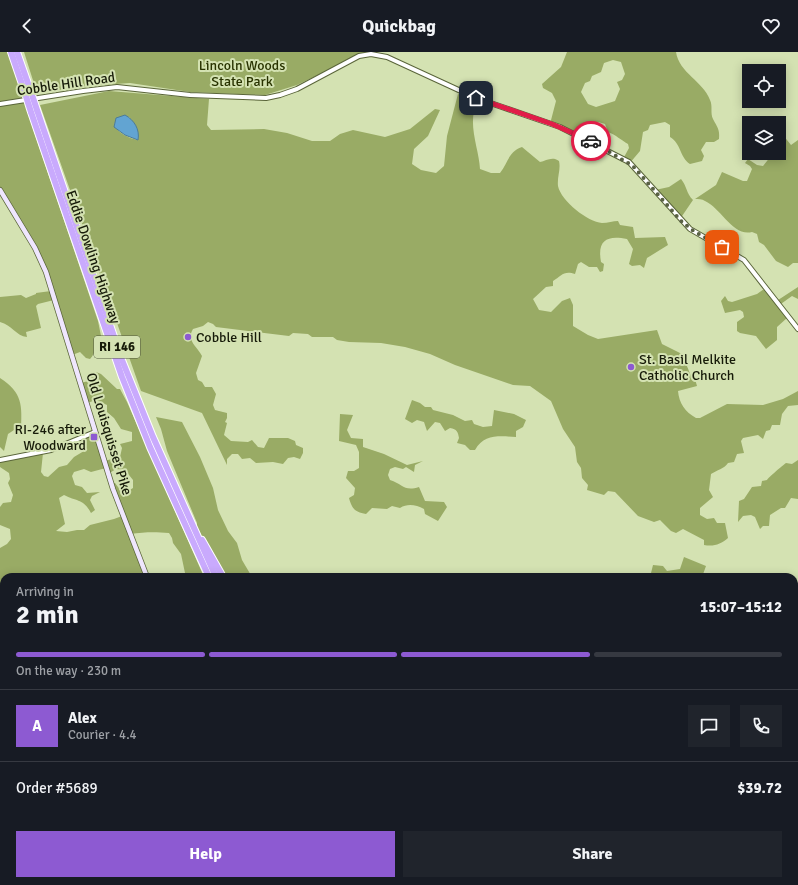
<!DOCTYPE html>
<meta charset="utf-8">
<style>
:root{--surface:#171b24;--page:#20242c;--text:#f1f3f6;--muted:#9ea1a6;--line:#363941;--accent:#8d5ad2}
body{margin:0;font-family:Signika,sans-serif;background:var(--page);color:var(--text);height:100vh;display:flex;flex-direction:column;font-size:15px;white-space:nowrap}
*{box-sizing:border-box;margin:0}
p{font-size:13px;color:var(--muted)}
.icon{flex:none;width:22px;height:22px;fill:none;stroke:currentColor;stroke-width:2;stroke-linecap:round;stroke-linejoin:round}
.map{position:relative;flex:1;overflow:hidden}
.drawer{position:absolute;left:0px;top:521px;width:798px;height:312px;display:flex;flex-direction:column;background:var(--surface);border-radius:12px 12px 0 0;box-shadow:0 2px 10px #0003}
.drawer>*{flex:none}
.buttons{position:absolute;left:742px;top:12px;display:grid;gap:8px}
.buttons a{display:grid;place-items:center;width:44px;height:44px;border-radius:0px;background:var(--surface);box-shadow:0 2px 10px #0003;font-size:20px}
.pin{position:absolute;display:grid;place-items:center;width:34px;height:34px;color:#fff;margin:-17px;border-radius:8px;box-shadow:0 2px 6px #0006}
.courier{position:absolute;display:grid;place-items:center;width:40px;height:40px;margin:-20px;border:3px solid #e11d48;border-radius:50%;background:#fff;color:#222;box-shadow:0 1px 5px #0007}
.overview em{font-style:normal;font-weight:700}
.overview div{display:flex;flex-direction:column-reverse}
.overview{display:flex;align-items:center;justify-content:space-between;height:68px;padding:0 16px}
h1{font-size:26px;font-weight:700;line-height:30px}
.bar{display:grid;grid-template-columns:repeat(4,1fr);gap:6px 4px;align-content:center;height:48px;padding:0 16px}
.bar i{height:5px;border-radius:3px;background:var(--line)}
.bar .on{background:var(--accent)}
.bar p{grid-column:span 4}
.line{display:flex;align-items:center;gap:10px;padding:0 16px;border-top:1px solid var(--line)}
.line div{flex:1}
.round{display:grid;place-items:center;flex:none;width:42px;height:42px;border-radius:0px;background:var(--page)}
.action{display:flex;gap:8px;margin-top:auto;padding:8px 16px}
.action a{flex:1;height:46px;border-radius:0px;background:var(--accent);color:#fff;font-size:16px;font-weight:700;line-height:46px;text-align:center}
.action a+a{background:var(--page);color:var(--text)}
header{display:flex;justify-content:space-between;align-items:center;height:52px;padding:0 16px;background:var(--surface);font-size:18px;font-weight:700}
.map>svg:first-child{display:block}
.built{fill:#cadaa2}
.forest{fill:#99ab65;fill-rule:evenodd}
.water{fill:#62a4d2;stroke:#4c7b96}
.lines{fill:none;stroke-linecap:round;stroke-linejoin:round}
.tertiary-casing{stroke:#5a653a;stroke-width:6}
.secondary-casing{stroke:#5a653a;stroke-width:6}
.motorway-casing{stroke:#fff;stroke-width:8}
.tertiary{stroke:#fff;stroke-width:4}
.secondary{stroke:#efe6fe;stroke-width:4.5}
.motorway{stroke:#c9aafd;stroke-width:6}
.motorway-bridge-casing{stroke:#fff;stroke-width:8;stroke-linecap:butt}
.motorway-bridge{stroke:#c9aafd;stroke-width:6}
.done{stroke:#596144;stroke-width:4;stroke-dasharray:0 7.2}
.route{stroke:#e11d48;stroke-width:5}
.poi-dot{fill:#8d5ad2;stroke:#d4e2b2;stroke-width:1.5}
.labels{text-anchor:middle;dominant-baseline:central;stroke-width:4;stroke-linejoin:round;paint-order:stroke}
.shield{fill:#d4e2b2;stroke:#50573c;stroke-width:1}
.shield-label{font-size:13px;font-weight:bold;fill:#171b09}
.park-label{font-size:14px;fill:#293300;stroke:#d4e2b2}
.street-label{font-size:14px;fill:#171b09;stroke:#d4e2b2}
.poi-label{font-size:14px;fill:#171b09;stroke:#d4e2b2;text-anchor:start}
</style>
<header><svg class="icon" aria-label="back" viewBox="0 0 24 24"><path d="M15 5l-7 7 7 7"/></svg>Quickbag<svg class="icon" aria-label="heart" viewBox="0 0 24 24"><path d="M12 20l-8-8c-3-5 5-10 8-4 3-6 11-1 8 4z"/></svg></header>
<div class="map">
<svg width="798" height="833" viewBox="0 0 798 833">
<rect width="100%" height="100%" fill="#d4e2b2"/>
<path class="built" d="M 412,829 L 517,829 L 519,833 L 456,833 L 455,831 L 447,833 L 415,833 Z"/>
<g class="forest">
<path d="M 0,0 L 11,0 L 33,77 L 98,269 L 102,289 C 95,293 96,301 90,307 L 86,306 L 80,300 L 72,303 L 54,248 L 38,252 L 36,254 L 41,276 L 26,280 L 27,285 C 16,284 12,273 0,270 L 0,245 L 21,243 L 26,246 L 36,242 L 36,241 L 51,239 L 46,219 L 0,138 Z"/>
<path d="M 24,0 L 364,0 L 364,1 L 297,33 L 265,43 L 190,40 L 130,31 L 87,34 L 37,41 Z"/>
<path d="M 567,0 L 676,0 C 679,21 703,29 710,48 C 713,54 710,61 713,67 C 717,75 720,77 719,87 L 714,90 L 706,90 L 701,98 L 704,104 L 702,109 L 690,112 C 680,106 681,91 670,85 L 670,73 L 665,70 L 650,73 L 648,78 L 643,80 L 640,99 L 629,112 L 623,107 L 629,96 L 628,92 C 621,88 616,83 608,80 L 605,72 C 592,67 587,74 581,85 L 550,72 L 556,49 L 552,41 L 543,36 L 542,32 L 561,15 ZM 613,8 L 621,10 L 625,22 L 622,28 L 617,30 L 620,37 L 615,49 L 596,55 L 588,52 L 581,40 L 585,31 L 590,29 L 592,24 L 601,20 L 604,11 Z"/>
<path d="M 109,39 L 209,47 L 207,73 L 211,78 L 264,77 L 287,81 L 312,89 L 330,89 L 340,82 L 353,78 L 385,85 L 410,77 L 435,57 L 440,58 L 428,84 L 414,97 L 412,112 L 421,118 L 436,121 L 444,114 L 447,84 L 458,42 L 478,49 C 466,70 479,96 480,117 L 491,121 L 500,121 C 508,111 508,100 522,95 L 540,110 C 546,109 552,104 559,109 C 561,117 557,125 558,134 C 561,149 588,170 602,171 C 608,171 613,169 618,169 L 620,173 L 633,175 L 635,186 L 665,185 L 668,193 L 647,206 L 644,216 L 640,213 L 632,214 L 629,212 L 633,197 L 627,187 C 607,183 597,188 601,210 L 604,212 L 603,219 L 600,220 L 597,215 L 589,215 L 581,210 L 578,212 L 575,222 C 564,218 561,224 553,229 L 553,234 L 546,235 L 533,247 L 539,258 L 551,260 L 562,249 L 570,246 L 573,253 L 573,274 L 588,283 L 598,287 L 657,278 L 662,292 L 682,302 L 691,324 L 695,327 L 697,334 L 678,339 C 679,351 685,360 696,366 L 700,366 L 727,352 L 763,353 L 783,347 L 798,339 L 798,353 L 788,354 L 782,362 L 780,373 L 772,373 L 770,378 L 766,379 L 763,387 L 758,383 L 743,386 L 741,389 L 744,401 L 737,402 L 734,410 L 728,411 C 724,417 717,418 711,422 L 709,438 L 713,445 L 700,456 L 700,463 L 707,467 L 714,466 L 717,471 L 725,471 L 728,486 C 721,492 714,495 704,493 L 704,488 L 683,477 L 676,481 L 671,479 L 660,468 L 654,470 L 638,464 L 615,440 L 608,439 L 604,443 L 587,438 L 588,433 L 582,426 L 581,416 L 577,410 L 575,395 L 563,377 L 551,349 L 530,334 L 513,333 L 455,313 L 430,302 L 405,295 L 381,291 L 349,290 L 337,288 L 333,285 L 312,285 L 308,282 L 293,281 L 289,284 L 216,275 L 213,272 L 208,270 L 203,274 L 193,277 C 186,289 197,294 202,304 L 196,321 L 198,328 L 202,330 L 205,335 L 212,335 L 216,342 L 213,353 L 215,358 L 227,361 L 227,366 L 225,370 L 227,371 L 224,383 L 231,389 L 248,390 L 252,388 L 258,395 L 264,396 L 269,386 L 288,386 L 295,389 L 296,393 L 303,396 L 303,401 L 300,407 L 294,405 L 288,406 L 283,412 L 273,410 L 256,411 L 250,406 L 242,407 L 238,402 L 232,402 L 227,407 L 227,413 L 202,361 L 141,339 L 40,53 ZM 129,65 L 136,75 L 138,88 C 130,87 116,80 114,72 Z"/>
<path d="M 779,78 L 791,93 L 798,88 L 798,211 L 793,211 L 788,215 L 776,209 L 764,193 L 759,190 L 757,182 L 752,180 C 733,185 721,156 705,149 C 702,147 698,147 695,147 L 716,133 L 722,120 L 743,129 L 747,129 L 752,117 L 750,114 L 745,111 L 748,107 L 757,113 L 763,114 L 771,104 L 770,101 L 779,101 Z"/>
<path d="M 681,127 C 687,134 686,141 693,148 L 680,167 L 655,138 L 669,135 Z"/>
<path d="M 798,235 L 798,247 L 792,244 L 778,254 L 787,266 L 777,275 L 777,288 L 766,297 L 756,284 L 740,281 L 737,279 L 737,270 L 744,265 L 743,260 L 740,258 L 725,261 L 721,249 L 725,244 L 728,249 L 732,250 L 757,242 L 764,237 L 775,250 Z"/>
<path d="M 96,320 L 101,322 L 117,337 L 120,337 L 127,350 L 204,525 L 190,525 L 185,521 L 181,502 L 173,491 L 172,486 L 169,481 C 155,480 145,480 130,482 L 147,525 L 4,525 L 4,562 L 0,561 L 0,496 L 7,492 L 11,487 L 10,477 L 0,473 L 0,455 L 3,451 L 11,450 L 13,443 L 8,431 L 10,427 L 9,421 L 0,415 L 0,409 L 43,401 L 41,420 L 44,424 L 48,425 L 59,415 L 67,413 L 74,405 L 84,399 L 85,395 L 83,387 L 94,381 L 104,409 L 120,405 L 122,396 L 120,392 L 132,389 L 132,380 L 121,377 L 114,366 L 107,360 L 107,353 L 96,348 L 87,351 L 81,331 L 88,329 ZM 106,416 L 108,422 L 116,417 L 125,418 L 133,428 L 133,436 L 128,439 L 121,439 L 115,431 L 111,431 L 122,464 L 114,467 L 90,473 L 84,478 L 77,478 L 67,480 L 56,479 L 65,472 L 59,446 L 64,443 C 77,450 83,446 91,461 L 95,458 L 90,448 L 92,444 L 100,440 L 87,441 L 82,435 L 75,433 L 72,424 L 74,420 L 84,417 L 91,420 Z"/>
<path d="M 0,326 C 23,341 22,353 21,379 L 14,378 L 8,382 L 4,399 L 0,395 Z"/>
<path d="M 412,348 L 420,351 L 425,355 L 431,355 L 433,358 L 453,363 L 465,369 L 472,368 L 474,372 L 483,375 L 492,374 L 494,358 L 514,362 L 526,368 L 523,375 L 516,379 L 516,385 C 499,384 484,382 475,398 L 470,398 L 465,393 L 457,391 L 459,386 C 458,380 457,377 450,376 L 445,379 L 440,371 L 435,370 L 427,379 L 424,370 L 417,368 L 412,371 L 405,367 Z"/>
<path d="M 340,362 L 353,363 L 347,378 L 351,386 L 363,387 L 363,395 L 384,402 L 407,413 L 423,409 L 415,413 L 414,420 L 406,415 L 403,417 L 395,415 L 390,417 L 388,423 L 390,428 C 403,432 404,440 419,435 L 425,449 L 444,450 L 447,455 L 438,469 L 425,462 L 424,457 C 416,453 408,451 400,456 L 392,454 L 387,457 L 372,456 L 366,462 C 355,460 352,457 349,446 L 354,443 L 355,436 L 346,426 L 348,419 L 354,419 L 359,416 L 359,400 L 356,393 L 339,389 Z"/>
<path d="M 156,365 L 182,370 L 200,405 L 213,436 L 218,458 L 228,479 L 237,491 L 242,508 L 252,525 L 223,525 L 197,478 L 197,471 L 167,399 L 161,377 Z"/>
<path d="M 798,408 L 798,447 L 791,446 L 785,456 L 781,456 L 770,463 L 769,474 L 763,474 L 760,477 L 755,465 L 751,463 L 743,464 L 738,470 L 739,449 L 744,447 L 752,435 L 761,434 L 762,429 L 767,428 C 768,426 783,413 786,411 L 792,412 Z"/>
<path d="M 684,505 L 706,514 L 702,525 L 650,525 L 653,513 L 663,514 L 667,519 L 680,517 Z"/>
<path d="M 0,626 L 4,626 L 4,671 L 2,671 Z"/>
<path d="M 257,829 L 284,829 L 285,833 L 259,833 Z"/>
<path d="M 300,829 L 324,829 L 325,833 L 299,833 Z"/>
</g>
<path class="water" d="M 125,63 C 134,68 140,77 138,88 L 125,83 L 114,75 L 116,66 Z"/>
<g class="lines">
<g class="tertiary-casing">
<g id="tertiary">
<path d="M 0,52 L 83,39 L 117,35 L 190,43 L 266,46 L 280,43 L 297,37 L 359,4 L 371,2 L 387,5 L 476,46 L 560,75 L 629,110 L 690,177 L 744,208 L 798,277"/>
<path d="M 0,408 L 51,398 L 95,380"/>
<path d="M 0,756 L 4,755"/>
<path d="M 455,833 L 455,829"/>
</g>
</g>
<g class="secondary-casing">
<g id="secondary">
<path d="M 0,138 L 35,196 L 46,220 L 113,437 L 147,525"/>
<path d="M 478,829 L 482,833"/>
</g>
</g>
<g class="motorway-casing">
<g id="motorway">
<path d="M 11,0 L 24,38"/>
<path d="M 17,0 L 30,37"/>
<path d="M 37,58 L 122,308 L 153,385 L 216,525"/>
<path d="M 31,60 L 122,325 L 150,395 L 209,525"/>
<path d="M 202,488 L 223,525"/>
<path d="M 284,829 L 285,833"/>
<path d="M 290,829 L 291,833"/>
</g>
</g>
<use href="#tertiary" class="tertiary"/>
<use href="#secondary" class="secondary"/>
<use href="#motorway" class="motorway"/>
<g class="motorway-bridge-casing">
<g id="motorway-bridge">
<path d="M 30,37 L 37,58"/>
<path d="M 24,38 L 31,60"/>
</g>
</g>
<use href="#motorway-bridge" class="motorway-bridge"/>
</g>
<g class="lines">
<path class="done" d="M 591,89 L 633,114 L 682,170 L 695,180 L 722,195"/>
<path class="route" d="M 476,46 L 552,72 L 591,89"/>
</g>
<g class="poi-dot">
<circle cx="188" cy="285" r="4"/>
<circle cx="631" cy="315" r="4"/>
<rect x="90" y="381" width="8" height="8" rx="2"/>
</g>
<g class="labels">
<rect class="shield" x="94" y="284" width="46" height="22" rx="3"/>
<g class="shield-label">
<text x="117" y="295">RI 146</text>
</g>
<g class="park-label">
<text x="242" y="13">Lincoln Woods<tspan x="242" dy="16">State Park</tspan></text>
</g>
<g class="street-label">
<text transform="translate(66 32) rotate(-8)">Cobble Hill Road</text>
<text transform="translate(93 205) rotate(71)">Eddie Dowling Highway</text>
<text transform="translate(109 382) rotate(73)">Old Louisquisset Pike</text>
</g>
<g class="poi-label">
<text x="196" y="285">Cobble Hill</text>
<text x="639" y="307">St. Basil Melkite<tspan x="639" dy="16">Catholic Church</tspan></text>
<text x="86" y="377" text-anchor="end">RI-246 after<tspan x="86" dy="16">Woodward</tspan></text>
</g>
</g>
</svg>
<div class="buttons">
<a><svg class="icon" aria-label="locate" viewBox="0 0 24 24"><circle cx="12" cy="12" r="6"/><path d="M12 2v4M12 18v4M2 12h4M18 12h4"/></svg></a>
<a><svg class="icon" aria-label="layers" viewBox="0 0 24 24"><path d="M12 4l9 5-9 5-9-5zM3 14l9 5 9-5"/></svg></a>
</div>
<div class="pin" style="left:722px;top:195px;background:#ea580c"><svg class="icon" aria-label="bag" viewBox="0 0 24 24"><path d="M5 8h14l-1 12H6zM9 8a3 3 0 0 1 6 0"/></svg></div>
<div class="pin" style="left:476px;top:46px;background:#1f2937"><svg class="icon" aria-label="home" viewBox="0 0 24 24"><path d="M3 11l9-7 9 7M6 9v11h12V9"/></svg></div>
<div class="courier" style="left:591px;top:89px"><svg class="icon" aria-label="car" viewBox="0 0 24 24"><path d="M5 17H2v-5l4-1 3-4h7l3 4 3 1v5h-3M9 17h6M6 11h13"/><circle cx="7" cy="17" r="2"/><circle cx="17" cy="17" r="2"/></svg></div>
<section class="drawer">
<div class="overview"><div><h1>2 min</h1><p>Arriving in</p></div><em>15:07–15:12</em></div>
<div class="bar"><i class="on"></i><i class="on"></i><i class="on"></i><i></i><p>On the way · 230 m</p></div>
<div class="line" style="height:72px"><b class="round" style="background:var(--accent);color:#fff">A</b><div><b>Alex</b><p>Courier · 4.4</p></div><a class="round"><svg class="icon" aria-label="chat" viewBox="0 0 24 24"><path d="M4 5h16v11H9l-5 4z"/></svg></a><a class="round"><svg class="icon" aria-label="phone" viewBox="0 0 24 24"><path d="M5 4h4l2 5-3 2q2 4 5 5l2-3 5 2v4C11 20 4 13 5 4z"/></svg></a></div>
<div class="line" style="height:52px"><div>Order #5689</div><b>$39.72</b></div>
<div class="action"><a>Help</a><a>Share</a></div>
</section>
</div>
